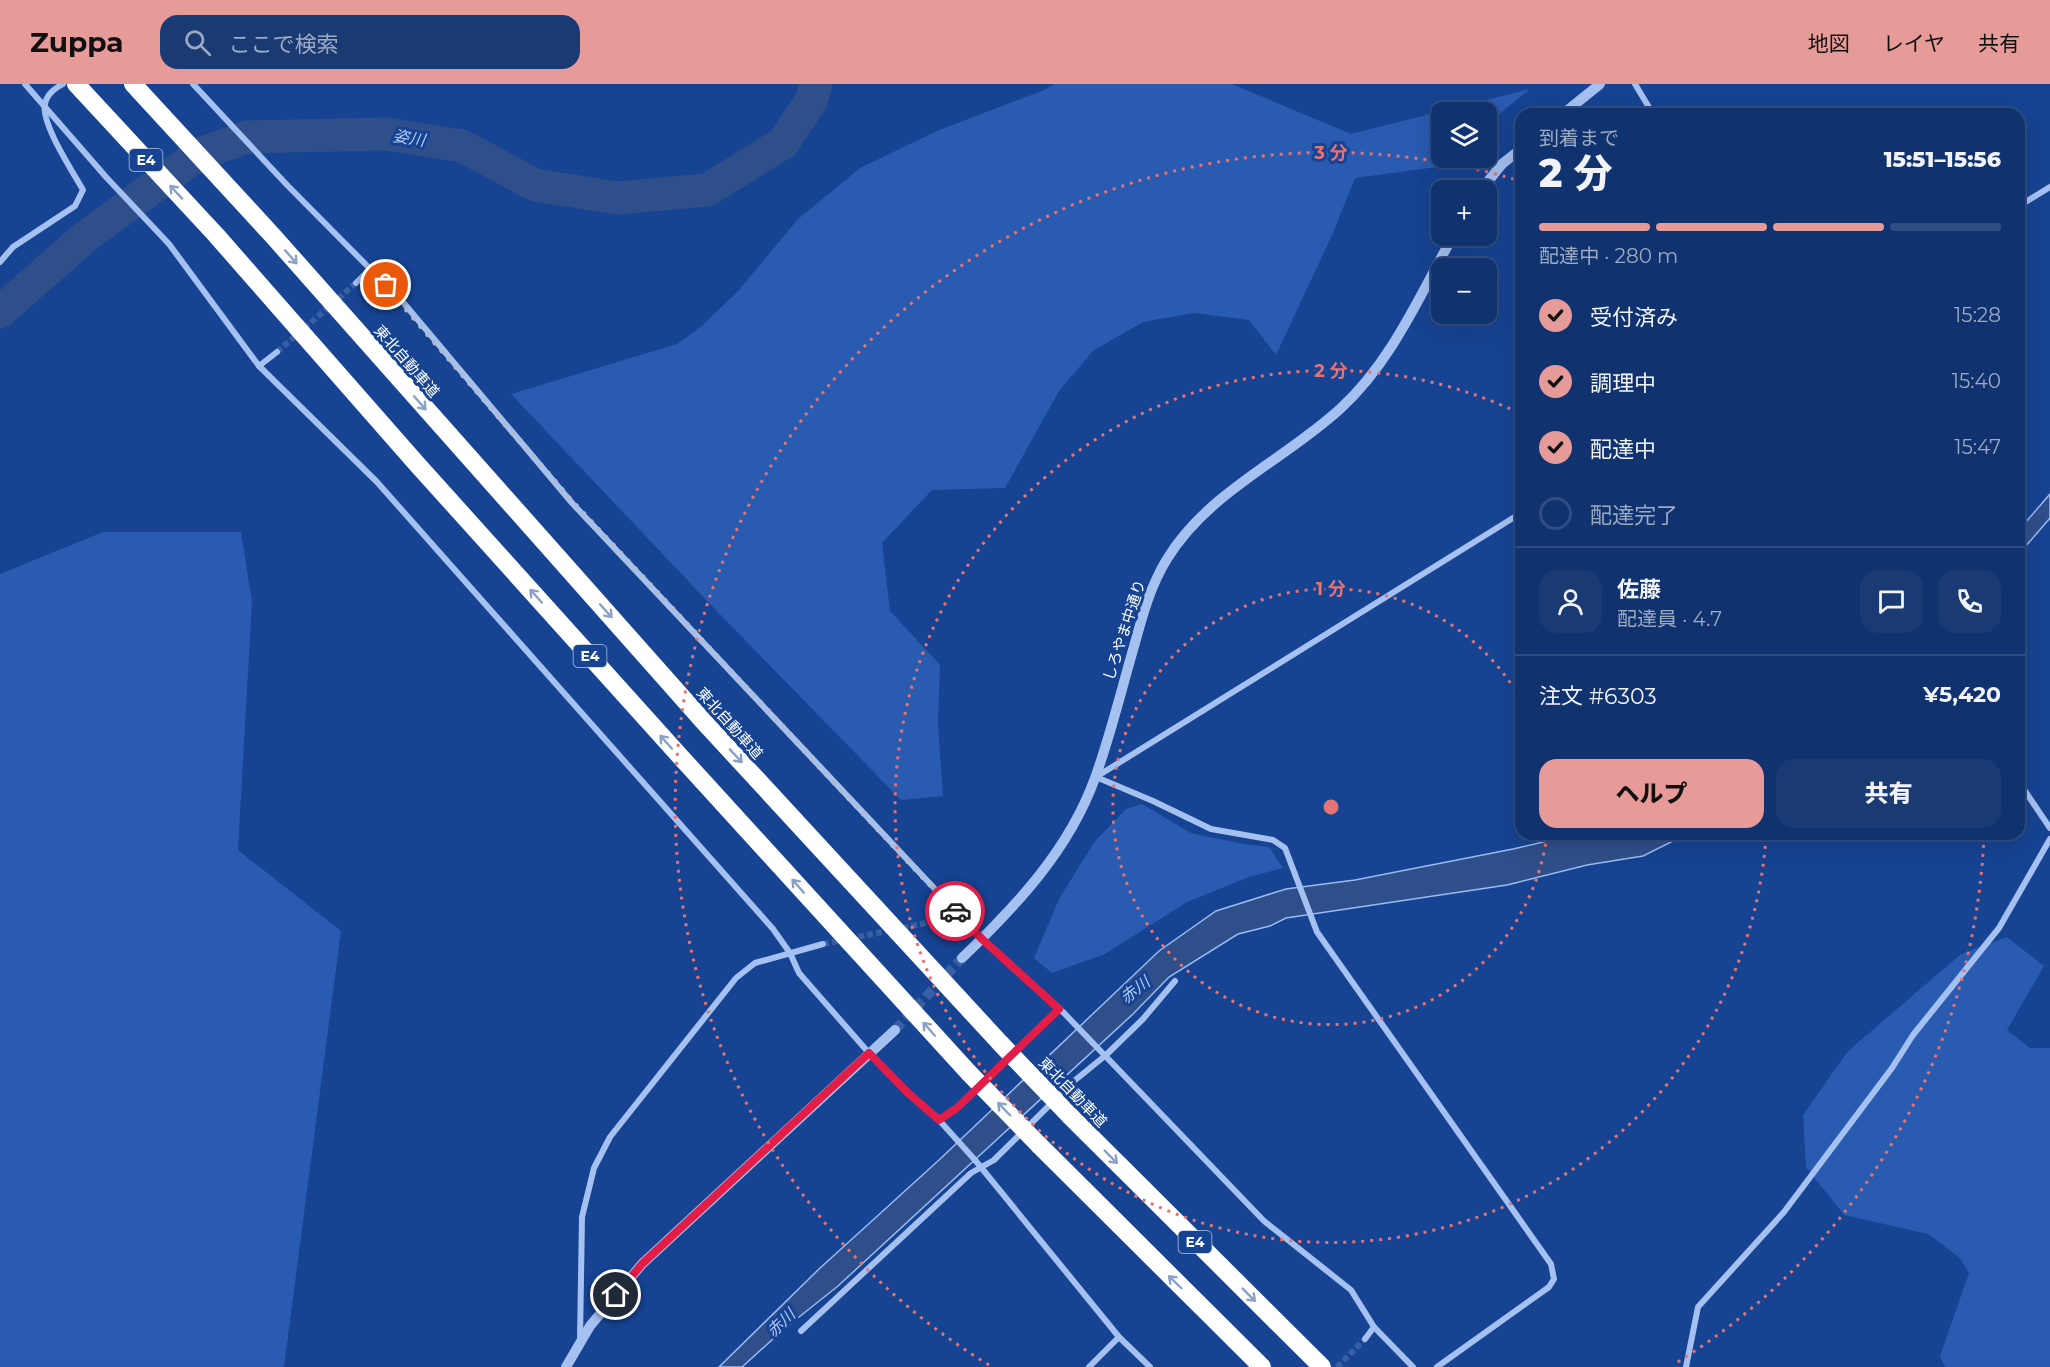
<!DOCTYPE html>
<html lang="ja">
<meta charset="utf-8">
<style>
:root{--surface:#10326e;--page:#193a73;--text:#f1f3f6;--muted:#9caac2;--line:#304d81;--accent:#e69b98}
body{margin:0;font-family:Montserrat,"Noto Sans JP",sans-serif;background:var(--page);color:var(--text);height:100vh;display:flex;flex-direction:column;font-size:22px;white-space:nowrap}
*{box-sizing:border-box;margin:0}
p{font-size:20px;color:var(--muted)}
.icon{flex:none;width:33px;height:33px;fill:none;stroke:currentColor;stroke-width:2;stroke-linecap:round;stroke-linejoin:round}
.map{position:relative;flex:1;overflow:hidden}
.drawer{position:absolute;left:1515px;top:24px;width:510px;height:732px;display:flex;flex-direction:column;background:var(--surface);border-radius:18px;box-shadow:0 6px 24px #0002,0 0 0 2px var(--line)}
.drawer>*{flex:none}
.buttons{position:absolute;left:1431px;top:18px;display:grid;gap:12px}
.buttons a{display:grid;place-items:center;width:66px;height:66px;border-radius:12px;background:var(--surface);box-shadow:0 6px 24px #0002,0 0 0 2px var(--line);font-size:30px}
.pin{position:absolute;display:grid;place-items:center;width:51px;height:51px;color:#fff;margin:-26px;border:3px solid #fff;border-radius:50%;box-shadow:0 2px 6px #0007}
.courier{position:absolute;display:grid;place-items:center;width:60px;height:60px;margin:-30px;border:4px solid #e11d48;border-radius:50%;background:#fff;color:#222;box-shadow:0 2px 8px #0007}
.summary em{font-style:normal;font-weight:800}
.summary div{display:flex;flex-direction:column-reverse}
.summary{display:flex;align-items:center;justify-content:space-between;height:102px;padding:0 24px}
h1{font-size:39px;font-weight:800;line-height:45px}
.bar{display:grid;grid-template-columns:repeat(4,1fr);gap:9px 6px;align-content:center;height:72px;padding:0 24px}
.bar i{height:8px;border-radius:4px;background:var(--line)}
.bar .current{background:var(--accent)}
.bar p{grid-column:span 4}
.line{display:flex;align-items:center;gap:15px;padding:0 24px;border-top:2px solid var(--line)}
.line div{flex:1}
.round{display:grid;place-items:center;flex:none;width:63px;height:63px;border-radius:18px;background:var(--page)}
ol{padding:0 24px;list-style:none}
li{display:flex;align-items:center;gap:18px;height:66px}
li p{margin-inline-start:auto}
li .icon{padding:6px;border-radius:50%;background:var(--accent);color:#111;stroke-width:4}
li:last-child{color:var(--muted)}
li i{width:33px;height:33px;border:3px solid var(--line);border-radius:50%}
.primary-button{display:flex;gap:12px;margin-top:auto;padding:12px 24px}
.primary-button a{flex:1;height:69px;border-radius:18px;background:var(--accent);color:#111;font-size:24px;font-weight:800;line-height:69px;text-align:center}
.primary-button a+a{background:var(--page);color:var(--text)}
header{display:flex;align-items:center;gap:36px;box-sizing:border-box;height:84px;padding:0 30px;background:var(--accent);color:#111}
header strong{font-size:28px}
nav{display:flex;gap:33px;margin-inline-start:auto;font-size:21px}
.search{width:420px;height:54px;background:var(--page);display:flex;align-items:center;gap:15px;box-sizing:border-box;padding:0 21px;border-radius:18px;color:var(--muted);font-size:22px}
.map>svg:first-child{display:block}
.green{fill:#295bb1}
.water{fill:#2f4f8a;stroke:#98bbf3;stroke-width:1.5}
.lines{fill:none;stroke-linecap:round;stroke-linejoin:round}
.river{stroke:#2f4f8a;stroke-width:33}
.minor-tunnel{stroke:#395fa2;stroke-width:6;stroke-dasharray:6 3;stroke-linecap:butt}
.tertiary-tunnel{stroke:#395fa2;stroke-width:10;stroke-dasharray:10 5;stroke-linecap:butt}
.minor{stroke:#a5c1f1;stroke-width:6}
.tertiary{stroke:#a5c1f1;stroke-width:10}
.motorway{stroke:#fff;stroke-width:18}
.motorway-bridge{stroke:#fff;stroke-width:18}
.oneway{stroke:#8aa1c8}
.done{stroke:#adbdd9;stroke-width:6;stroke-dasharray:0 10.8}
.route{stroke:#e11d48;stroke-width:8}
.ring{fill:none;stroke:#e47373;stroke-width:3;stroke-dasharray:3 6}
.labels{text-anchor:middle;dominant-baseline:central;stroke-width:6;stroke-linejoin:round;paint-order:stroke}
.shield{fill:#164392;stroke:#b9c7de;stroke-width:1.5}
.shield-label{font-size:14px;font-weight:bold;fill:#fff}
.street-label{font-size:15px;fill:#fff;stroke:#164392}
.water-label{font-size:16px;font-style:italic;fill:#b1ccf7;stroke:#164392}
.centre{fill:#e47373;stroke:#164392;stroke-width:3}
.ring-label{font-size:18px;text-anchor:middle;font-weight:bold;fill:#e47373;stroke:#164392;stroke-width:6;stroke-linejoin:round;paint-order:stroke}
</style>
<header>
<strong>Zuppa</strong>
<div class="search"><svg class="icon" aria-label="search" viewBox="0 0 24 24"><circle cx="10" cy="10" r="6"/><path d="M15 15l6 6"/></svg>ここで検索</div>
<nav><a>地図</a><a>レイヤ</a><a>共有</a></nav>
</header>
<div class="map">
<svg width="2050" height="1283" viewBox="0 0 2050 1283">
<rect width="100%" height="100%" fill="#164392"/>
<g class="green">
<path d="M 1054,0 L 1232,0 L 1351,50 L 1530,5 L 1497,32 L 1487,46 L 1486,28 L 1442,28 L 1442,74 L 1464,74 L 1459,80 L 1355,94 L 1333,149 L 1276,271 L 1249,236 L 1194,229 L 1143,238 L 1093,267 L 1059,307 L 1005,404 L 932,406 L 882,459 L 890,527 L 940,581 L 938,641 L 943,712 L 901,716 L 708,518 L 511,310 L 677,260 L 703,241 L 738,207 L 798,135 L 860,84 L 939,46 L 1044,6 Z"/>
<path d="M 103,448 L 241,448 L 252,518 L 238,766 L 341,847 L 284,1283 L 0,1283 L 0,490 Z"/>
<path d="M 1142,720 L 1191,749 L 1244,760 L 1269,763 L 1283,784 L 1249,793 L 1187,818 L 1105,870 L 1052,889 L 1034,874 L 1059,815 L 1095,757 L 1126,725 Z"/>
<path d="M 2007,853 L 2044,882 L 2007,946 L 2030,964 L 2050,964 L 2050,1283 L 1945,1283 L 1940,1272 L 1969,1189 L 1960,1174 L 1928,1150 L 1844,1131 L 1806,1083 L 1803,1031 L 1848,967 L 1961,870 Z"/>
</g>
<g class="water">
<path d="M 2050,410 L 2050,434 L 2019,470 L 2019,446 Z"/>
<path d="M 1577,750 L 1687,750 L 1643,772 L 1587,781 L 1507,801 L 1286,834 L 1270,842 L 1238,850 L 1169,893 L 1133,930 L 838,1202 L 784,1245 L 742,1283 L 719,1283 L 819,1185 L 939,1076 L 1159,867 L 1216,827 L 1286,805 L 1355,796 L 1513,765 Z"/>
</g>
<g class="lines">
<path class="river" d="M 0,228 L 85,153 L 199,70 L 247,53 L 387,50 L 462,62 L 535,101 L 617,114 L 707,106 L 783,59 L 811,17 L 816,0"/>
<g class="minor-tunnel">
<path d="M 277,268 L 356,199"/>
<path d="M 823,860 L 931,838"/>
<path d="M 1337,1283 L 1365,1255"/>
</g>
<path class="tertiary-tunnel" d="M 895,946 L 962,874"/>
<g class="minor">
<path d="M 25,0 L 106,93 L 169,160 L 259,282 L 377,398 L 773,845 L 790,869 L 799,889 L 869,969 L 907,1008 L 939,1036 L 975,1076 L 1119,1253 L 1150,1283"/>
<path d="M 193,0 L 287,101 L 402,217 L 572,419 L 982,855 L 1064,929 L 1264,1137 L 1351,1206 L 1374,1243 L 1413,1283"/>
<path d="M 1635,0 L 1653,30"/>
<path d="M 2019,122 L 2050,103"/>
<path d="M 0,178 L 13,163 L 75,122 L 83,106 C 73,88 40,38 45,20 C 47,10 54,5 63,0"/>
<path d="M 356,199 L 370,185"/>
<path d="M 259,282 L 277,268"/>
<path d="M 1096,693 L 1153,717 L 1211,745 L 1273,756 L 1285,764 L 1317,848 L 1551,1180 L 1554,1195 L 1549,1203 L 1437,1283"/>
<path d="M 1096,693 L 1521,429"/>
<path d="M 2019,698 L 2050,744"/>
<path d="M 931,838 L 962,834"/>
<path d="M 939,1036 L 957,1024 L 1059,925"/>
<path d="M 801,1247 L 971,1089 L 994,1076 L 1074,997 L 1106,971 L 1143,935 L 1175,897"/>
<path d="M 1365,1255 L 1374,1243"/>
<path d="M 580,1256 L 582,1133 L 594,1084 L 610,1053 L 736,894 L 755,879 L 823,860"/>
<path d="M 1089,1283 L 1119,1253"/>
<path d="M 1686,1283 L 1698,1223 L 1784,1128 L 1892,984 L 1913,951 L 1999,844 L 2050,755"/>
</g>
<g class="tertiary">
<path d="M 1563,30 L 1600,0"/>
<path d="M 1481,106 L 1502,80 L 1521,65"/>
<path d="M 962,874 C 1017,821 1069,766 1095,694 C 1111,650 1122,603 1135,559 C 1143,529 1151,501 1167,475 C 1208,408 1283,377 1340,325 C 1391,279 1420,211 1453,152"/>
<path d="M 566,1283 L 590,1242 L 642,1180 L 895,946"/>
</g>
<g class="motorway">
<path d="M 76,0 L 216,151 L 416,379 L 678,670 L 969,989"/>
<path d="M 133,0 L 273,152 L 704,638 L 1001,960"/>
<path d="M 1070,1032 L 1322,1283"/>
<path d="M 1039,1061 L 1262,1283"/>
</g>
<g class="motorway-bridge">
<path d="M 1001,960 L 1070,1032"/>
<path d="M 969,989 L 1039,1061"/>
</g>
</g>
<defs><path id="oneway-shaft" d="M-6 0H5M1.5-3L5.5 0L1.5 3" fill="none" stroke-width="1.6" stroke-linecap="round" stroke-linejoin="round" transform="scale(1.5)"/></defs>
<g class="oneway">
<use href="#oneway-shaft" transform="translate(176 108) rotate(-133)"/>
<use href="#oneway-shaft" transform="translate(291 173) rotate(49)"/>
<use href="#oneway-shaft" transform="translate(420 319) rotate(49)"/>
<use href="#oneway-shaft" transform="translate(536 512) rotate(-132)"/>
<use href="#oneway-shaft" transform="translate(606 527) rotate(48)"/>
<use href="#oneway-shaft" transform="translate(666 658) rotate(-132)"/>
<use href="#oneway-shaft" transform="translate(736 672) rotate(47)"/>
<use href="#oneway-shaft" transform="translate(798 802) rotate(-132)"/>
<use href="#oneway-shaft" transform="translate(929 945) rotate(-132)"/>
<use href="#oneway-shaft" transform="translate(1004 1025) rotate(-134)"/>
<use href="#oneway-shaft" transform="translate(1111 1073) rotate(45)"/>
<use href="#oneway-shaft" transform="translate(1175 1198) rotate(-136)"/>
<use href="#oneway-shaft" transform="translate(1249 1211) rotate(45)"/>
</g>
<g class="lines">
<path class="done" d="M 386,201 L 572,418 L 955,827"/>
<path class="route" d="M 616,1211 L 642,1180 L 869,969 L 907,1008 L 939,1036 L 957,1024 L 1059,925 L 982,855 L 955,827"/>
</g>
<g class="ring">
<path d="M1547 751A218 218 0 1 1 1521 616"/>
<path d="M1766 753A436 436 0 1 1 1519 329"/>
<path d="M1984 752A654 654 0 0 1 1673 1281M989 1281A654 654 0 0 1 1517 96"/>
</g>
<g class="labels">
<g class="shield">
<rect x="129.5" y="65" width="33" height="22" rx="4.5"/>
<rect x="573.5" y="561" width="33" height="22" rx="4.5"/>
<rect x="1178.5" y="1147" width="33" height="22" rx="4.5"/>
</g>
<g class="shield-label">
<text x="146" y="76">E4</text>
<text x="590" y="572">E4</text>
<text x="1195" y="1158">E4</text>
</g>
<g class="street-label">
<text transform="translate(407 277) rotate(49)">東北自動車道</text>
<text transform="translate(1124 546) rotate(-72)">しろやま中通り</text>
<text transform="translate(730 639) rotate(48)">東北自動車道</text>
<text transform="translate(1073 1008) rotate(46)">東北自動車道</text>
</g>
<g class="water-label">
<text transform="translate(409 54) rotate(9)">姿川</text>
<text transform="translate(1135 906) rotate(-38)">赤川</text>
<text transform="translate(781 1239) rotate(-44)">赤川</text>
</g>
</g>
<circle cx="1331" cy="723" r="9" class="centre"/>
<g class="ring-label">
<text x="1331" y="75">3 分</text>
<text x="1331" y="293">2 分</text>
<text x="1331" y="511">1 分</text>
</g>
</svg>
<div class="buttons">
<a><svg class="icon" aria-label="layers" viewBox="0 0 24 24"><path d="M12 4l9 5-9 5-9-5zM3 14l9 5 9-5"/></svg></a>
<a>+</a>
<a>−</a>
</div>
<div class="pin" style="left:386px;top:201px;background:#ea580c"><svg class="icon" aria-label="bag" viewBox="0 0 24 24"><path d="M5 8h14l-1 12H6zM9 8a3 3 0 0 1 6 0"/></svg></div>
<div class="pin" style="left:616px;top:1211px;background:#1f2937"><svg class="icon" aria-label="home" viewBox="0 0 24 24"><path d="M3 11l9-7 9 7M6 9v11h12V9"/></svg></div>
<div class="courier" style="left:955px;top:827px"><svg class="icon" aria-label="car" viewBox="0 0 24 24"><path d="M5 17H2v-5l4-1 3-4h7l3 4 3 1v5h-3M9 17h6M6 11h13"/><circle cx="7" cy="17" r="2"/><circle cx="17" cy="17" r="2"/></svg></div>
<section class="drawer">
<div class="summary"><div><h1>2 分</h1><p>到着まで</p></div><em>15:51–15:56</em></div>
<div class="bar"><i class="current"></i><i class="current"></i><i class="current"></i><i></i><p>配達中 · 280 m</p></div>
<ol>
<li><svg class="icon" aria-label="check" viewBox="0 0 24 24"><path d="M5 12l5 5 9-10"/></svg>受付済み<p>15:28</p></li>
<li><svg class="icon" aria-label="check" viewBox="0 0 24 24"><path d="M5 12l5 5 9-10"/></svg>調理中<p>15:40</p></li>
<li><svg class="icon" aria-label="check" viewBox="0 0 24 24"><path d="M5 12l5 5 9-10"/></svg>配達中<p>15:47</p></li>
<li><i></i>配達完了</li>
</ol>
<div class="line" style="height:108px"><a class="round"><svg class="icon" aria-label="person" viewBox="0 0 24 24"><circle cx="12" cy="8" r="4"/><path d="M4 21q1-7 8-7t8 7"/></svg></a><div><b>佐藤</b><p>配達員 · 4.7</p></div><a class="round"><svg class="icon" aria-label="chat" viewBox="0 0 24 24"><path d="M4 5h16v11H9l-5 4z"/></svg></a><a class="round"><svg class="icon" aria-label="phone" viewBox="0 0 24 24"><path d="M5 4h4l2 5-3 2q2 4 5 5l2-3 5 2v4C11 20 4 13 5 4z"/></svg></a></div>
<div class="line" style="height:78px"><div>注文 #6303</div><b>¥5,420</b></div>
<div class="primary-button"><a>ヘルプ</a><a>共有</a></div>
</section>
</div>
